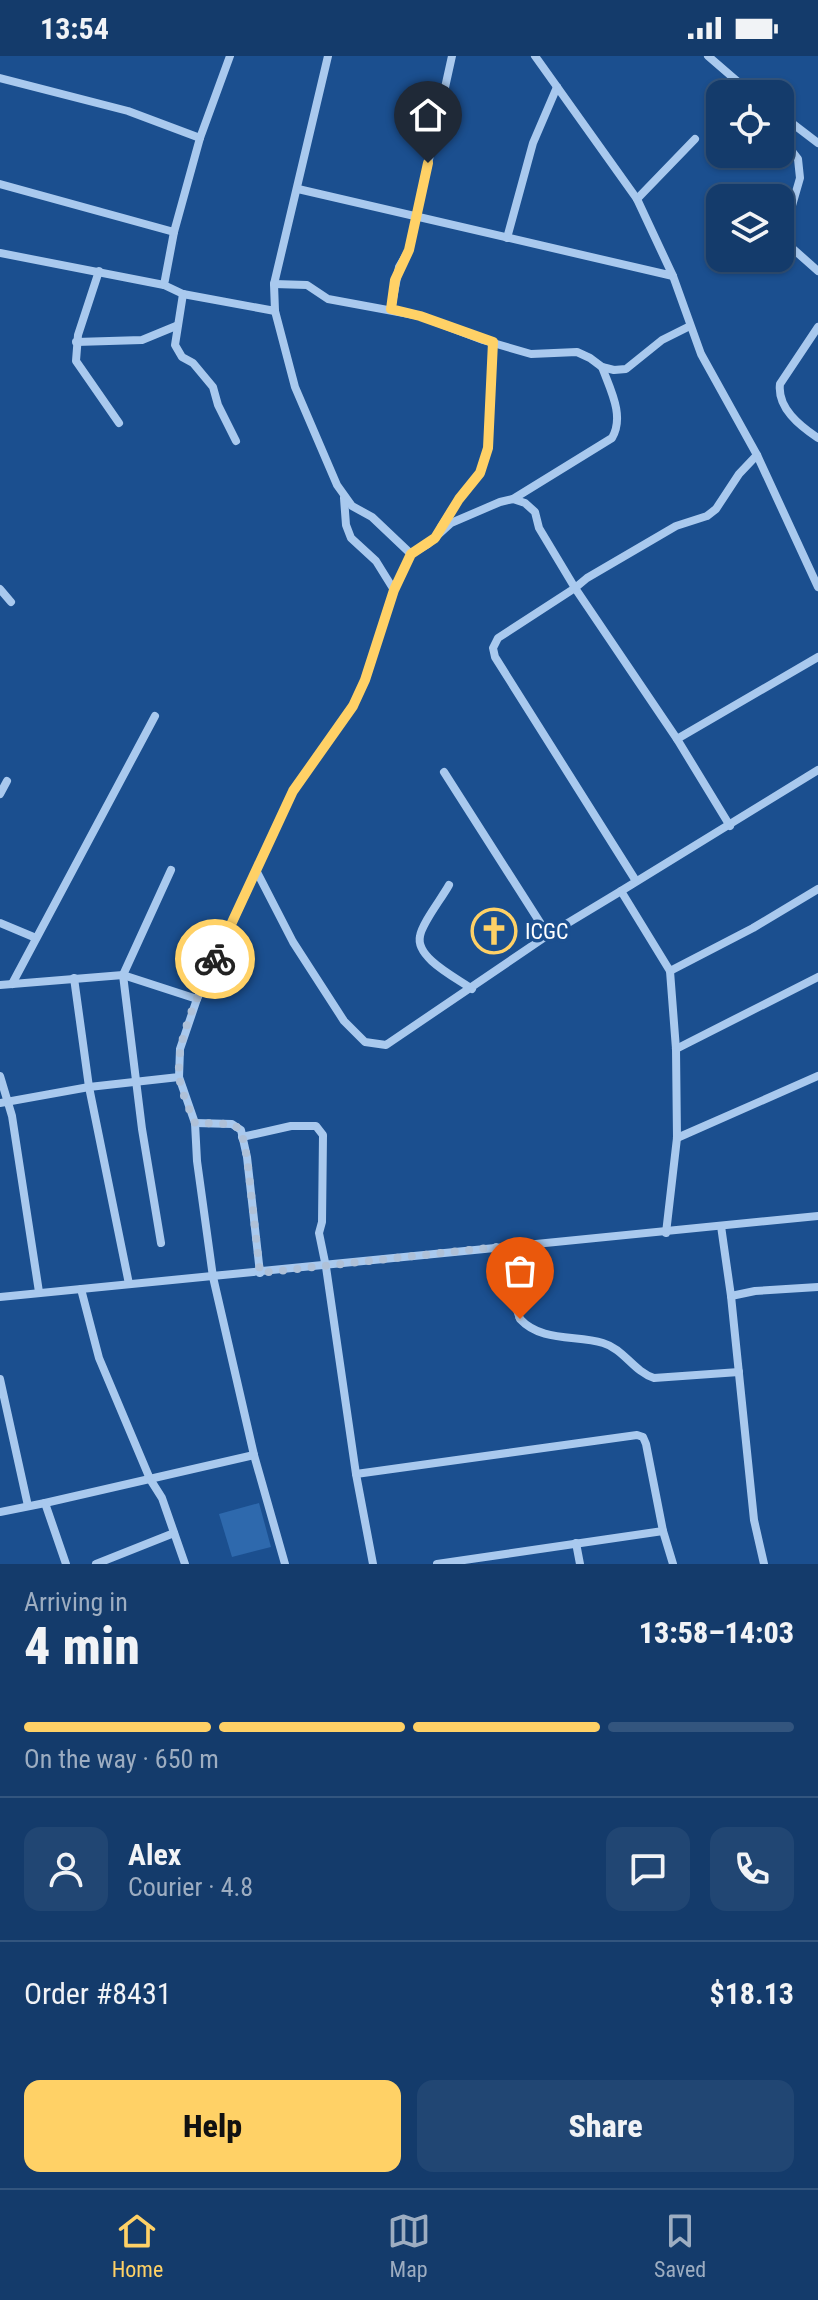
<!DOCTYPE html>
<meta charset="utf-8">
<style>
:root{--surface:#143b6b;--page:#214673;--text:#f1f3f6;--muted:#9dadc1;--line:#33557e;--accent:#ffd166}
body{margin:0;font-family:"Roboto Condensed",sans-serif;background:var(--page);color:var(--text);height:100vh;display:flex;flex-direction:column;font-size:30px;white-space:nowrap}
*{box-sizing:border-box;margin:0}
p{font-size:26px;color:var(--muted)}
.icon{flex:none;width:44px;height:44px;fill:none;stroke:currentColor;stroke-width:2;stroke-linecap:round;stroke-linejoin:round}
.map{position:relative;height:1508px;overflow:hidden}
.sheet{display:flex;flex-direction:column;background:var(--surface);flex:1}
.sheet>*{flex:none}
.controls{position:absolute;left:706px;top:24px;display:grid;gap:16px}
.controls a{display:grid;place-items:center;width:88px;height:88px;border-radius:16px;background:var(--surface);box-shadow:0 2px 6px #0004,0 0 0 2px var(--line);font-size:40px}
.pin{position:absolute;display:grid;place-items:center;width:68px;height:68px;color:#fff;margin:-82px -34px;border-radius:50% 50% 50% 0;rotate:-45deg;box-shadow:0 0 8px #0007}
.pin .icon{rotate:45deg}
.courier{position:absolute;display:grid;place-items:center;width:80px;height:80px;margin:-40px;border:6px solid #ffd166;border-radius:50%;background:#fff;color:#222;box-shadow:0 2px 10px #0007}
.headline em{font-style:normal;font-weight:800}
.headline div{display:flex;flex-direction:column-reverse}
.headline{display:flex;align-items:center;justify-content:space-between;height:136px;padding:0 24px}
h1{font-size:52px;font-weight:800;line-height:60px}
.bar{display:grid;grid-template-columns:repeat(4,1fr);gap:12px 8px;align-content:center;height:96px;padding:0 24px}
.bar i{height:10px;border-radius:6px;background:var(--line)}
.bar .selected{background:var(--accent)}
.bar p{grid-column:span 4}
.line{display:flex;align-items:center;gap:20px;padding:0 24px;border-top:2px solid var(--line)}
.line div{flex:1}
.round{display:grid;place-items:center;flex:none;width:84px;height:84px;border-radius:16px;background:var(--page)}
.button{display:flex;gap:16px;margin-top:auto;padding:16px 24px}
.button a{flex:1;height:92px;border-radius:16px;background:var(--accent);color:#111;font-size:32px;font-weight:800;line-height:92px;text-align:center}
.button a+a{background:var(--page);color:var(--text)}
.status{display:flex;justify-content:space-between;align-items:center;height:56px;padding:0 40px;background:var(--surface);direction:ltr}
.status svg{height:22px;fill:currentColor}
.dock{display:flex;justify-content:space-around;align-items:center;height:112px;border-top:2px solid var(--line);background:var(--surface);font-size:22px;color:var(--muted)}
.dock a{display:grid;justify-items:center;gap:4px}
.dock .selected{color:var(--accent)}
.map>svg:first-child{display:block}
.garden{fill:#2e69ad}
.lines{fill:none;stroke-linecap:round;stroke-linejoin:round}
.street{stroke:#a9c9ee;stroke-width:8}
.done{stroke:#afc1d8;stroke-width:8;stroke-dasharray:0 14.4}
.route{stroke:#ffd166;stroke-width:10}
.labels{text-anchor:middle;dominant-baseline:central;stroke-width:7;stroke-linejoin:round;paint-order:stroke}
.poi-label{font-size:22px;fill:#fff;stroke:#1b4f8f;text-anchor:start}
</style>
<div class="status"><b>13:54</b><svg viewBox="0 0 49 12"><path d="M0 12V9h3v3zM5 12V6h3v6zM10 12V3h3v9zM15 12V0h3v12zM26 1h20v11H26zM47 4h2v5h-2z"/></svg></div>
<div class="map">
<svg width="818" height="1508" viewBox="0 0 818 1508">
<rect width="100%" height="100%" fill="#1b4f8f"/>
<path class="garden" d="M 259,1447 L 271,1491 L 232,1501 L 219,1458 Z"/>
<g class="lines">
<g class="street">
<path d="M 230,0 L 200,82 L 174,176 L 164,229 L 183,238 L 275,255 L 274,228 L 328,0"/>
<path d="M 708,0 L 752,38"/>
<path d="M 0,22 L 128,55 L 200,82"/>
<path d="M 780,58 L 818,87"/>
<path d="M 780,80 L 798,103 L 800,122 L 789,160 L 792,192 L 818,215"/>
<path d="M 0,128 L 174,176"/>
<path d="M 298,133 L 673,220 L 637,143 L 535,0"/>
<path d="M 637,143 L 695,83"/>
<path d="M 507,182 L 533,87 L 557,31"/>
<path d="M 0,197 L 164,229"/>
<path d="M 99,215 L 78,279 L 76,305 L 119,367"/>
<path d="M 673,220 L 701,298 L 757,399 L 818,531"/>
<path d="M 274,228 L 307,229 L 328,243 L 420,260 L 483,284 L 531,298 L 577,296 L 590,302 L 602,311 L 614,314 L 626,313 L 662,284 L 690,270"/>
<path d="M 183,238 L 175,289 L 182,301 L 193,307 L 213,331 L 218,349 L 236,385"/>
<path d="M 391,253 L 399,211 L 409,194 L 452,0"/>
<path d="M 275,255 L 295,331 L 337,429 L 352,450 L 372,461 L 411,498"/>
<path d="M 818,271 L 780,328 C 777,352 800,370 818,382"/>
<path d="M 76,286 L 142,284 L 176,270"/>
<path d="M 344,442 L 346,469 L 351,482 L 376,505 L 394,534"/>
<path d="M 513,443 L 612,382 C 625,360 610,333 602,311"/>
<path d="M 441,471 L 459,443 L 480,417 L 488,392 L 493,286"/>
<path d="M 0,533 L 11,546"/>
<path d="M 677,683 L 818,601"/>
<path d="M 818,714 L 621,835 L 670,915 L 753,872 L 818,833"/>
<path d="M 444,716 L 548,879"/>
<path d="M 0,738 L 7,725"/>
<path d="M 257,816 L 293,886 L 344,965 L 365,986 L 386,989 L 548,879 L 621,835"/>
<path d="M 636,825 L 495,601 L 493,592 L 498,582 L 575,532 L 677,683 L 730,770"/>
<path d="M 449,829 C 442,842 422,867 420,880 C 415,902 457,922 472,933"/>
<path d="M 0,867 L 36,882"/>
<path d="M 74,922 L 89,1031 L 129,1228"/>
<path d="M 12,928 L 155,660"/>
<path d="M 0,929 L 123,919 L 197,943"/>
<path d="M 676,993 L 818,921"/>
<path d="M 0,1020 L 12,1060 L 39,1236"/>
<path d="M 179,1021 L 195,1067 L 197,1105 L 213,1221 L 254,1399 L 285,1508"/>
<path d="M 0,1047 L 89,1031 L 179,1021 L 180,993 L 197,943 L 293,735 L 353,650 L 365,624 L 394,534 L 411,498 L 428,488 L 451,467 L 500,446 L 513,443 L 525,447 L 535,456 L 539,472 L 575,532 L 587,522 L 676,470 L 707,460 L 716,453 L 739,418 L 757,399"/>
<path d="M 195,1067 L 232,1068 L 241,1074 L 247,1101 L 260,1217"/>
<path d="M 242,1081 L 291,1070 L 316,1070 L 323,1079 L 322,1166 L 319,1177 L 326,1211 L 356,1418 L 373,1508"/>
<path d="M 677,1082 L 818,1020"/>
<path d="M 721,1170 L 731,1240 L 754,1464 L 764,1508"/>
<path d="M 666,1177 L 677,1082 L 676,993 L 670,915"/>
<path d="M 161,1187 L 142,1073 L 123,919 L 171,814"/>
<path d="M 496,1191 L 520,1263 C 541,1286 576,1279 603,1287 C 624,1293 633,1315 654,1322 L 739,1316"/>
<path d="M 81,1233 L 99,1302 L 150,1423 L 162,1442 L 185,1508"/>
<path d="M 731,1240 L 755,1235 L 818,1231"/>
<path d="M 0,1241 L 818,1160"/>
<path d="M 0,1323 L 28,1450"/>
<path d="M 356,1418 L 637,1379 L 643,1381 L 646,1388 L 663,1475"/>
<path d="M 45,1447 L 254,1399"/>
<path d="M 0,1456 L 45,1447 L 66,1508"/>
<path d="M 576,1487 L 580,1508"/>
<path d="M 96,1508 L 174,1477"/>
<path d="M 437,1508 L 663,1475 L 673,1508"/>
</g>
</g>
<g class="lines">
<path class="done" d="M 215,903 C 199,939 177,978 179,1018 C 180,1034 189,1052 195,1067 L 232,1068 L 241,1074 L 247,1101 L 260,1217 L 496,1191 L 520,1263"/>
<path class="route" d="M 215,903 L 293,735 L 353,650 L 365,624 L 394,534 L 411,498 L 435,482 L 459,443 L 480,417 L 488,392 L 493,286 L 420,260 L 391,253 L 395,224 L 409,194 L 428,107"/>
</g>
<defs>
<g id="church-ring" transform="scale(2.3)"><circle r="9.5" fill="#1b4f8f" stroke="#ffd166" stroke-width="1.5"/><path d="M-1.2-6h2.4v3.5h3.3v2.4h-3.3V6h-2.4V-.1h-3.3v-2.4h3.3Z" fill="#ffd166"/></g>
</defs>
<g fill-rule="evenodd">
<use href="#church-ring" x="494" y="875"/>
</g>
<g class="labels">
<g class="poi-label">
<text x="525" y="875">ICGC</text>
</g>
</g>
</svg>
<div class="controls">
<a><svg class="icon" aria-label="locate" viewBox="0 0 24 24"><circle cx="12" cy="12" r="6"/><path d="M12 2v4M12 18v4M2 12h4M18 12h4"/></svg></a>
<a><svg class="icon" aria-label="layers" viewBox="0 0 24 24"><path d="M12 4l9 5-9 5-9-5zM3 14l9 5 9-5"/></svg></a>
</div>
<div class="pin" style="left:520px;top:1263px;background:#ea580c"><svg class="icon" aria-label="bag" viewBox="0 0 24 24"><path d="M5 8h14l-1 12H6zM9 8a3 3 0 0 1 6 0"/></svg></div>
<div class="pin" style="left:428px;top:107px;background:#1f2937"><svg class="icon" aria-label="home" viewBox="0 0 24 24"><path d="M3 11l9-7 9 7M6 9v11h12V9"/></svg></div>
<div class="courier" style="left:215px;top:903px"><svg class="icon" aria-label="bike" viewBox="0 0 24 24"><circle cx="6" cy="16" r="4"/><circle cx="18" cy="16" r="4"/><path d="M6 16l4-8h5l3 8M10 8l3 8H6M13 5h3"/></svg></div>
</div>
<section class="sheet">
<div class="headline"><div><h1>4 min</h1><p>Arriving in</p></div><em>13:58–14:03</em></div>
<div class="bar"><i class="selected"></i><i class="selected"></i><i class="selected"></i><i></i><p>On the way · 650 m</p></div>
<div class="line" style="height:144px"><a class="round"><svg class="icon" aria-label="person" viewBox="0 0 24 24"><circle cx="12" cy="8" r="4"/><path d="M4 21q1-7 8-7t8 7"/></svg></a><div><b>Alex</b><p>Courier · 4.8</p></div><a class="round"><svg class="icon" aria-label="chat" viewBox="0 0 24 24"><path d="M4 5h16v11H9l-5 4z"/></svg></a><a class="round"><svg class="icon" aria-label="phone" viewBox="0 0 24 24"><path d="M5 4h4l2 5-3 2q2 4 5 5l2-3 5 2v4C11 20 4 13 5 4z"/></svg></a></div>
<div class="line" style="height:104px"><div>Order #8431</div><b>$18.13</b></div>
<div class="button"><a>Help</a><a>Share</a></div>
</section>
<nav class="dock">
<a class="selected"><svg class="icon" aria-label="home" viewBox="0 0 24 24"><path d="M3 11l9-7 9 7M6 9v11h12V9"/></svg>Home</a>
<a><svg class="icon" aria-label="map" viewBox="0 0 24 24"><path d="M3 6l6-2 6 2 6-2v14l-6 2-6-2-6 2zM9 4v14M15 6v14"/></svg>Map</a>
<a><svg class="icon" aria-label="saved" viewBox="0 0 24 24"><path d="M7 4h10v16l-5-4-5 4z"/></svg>Saved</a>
</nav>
